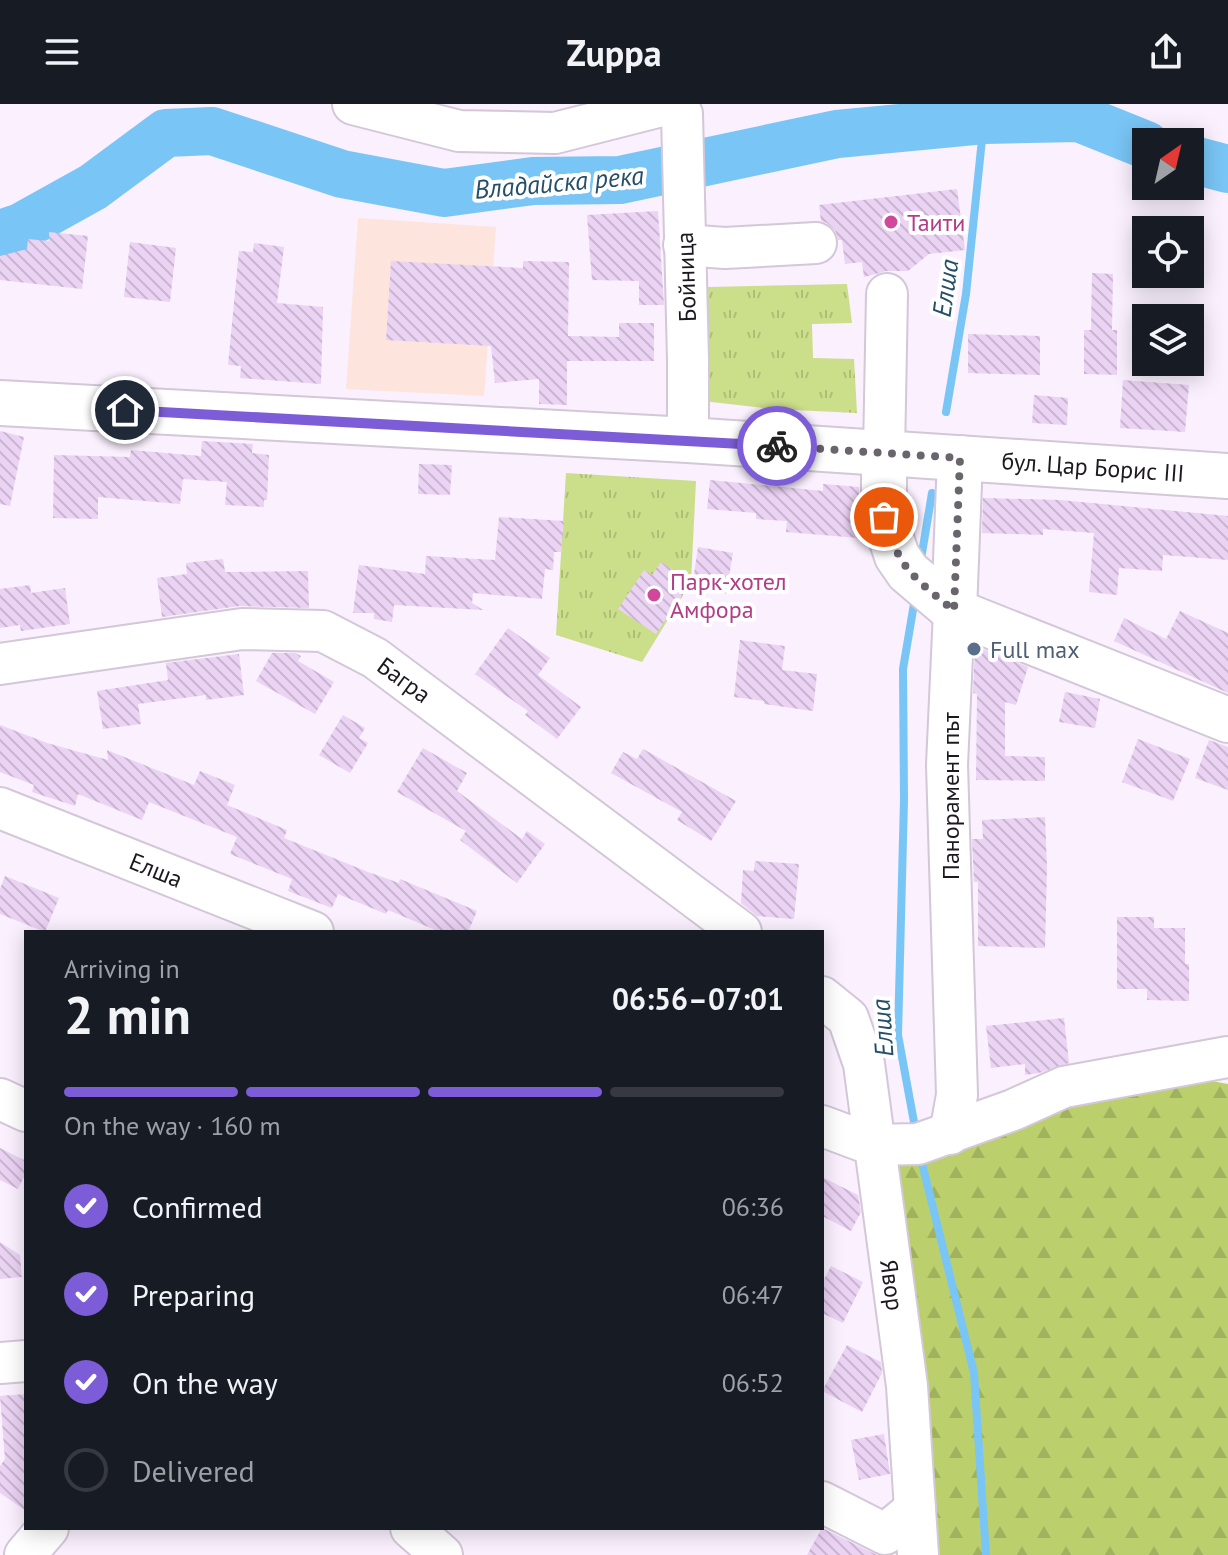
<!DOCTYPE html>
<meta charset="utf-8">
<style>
:root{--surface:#171b24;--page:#242831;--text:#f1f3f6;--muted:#9ea1a6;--line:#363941;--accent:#7c5dd7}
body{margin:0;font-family:"PT Sans",sans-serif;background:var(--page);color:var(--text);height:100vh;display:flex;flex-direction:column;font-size:30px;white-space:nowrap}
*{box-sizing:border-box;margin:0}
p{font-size:26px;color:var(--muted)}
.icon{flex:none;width:44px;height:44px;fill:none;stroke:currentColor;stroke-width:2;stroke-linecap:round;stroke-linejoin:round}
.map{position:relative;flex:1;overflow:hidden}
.panel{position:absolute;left:24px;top:826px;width:800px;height:600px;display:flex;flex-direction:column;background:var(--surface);border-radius:0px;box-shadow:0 4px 20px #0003}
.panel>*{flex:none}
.needle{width:52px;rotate:34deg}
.controls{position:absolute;left:1132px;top:24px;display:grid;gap:16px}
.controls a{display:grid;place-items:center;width:72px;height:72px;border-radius:0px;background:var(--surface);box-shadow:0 4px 20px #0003;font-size:40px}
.pin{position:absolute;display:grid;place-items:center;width:68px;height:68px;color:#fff;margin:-34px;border:4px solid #fff;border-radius:50%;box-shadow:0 2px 8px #0007}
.courier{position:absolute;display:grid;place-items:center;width:80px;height:80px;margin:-40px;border:6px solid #7c5dd7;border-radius:50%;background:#fff;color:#222;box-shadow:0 2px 10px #0007}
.summary em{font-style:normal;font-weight:700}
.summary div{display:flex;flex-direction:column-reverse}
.summary{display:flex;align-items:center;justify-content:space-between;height:136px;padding:0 40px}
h1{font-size:52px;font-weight:700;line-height:60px}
.bar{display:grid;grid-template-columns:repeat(4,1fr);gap:12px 8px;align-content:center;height:96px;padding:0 40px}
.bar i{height:10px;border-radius:6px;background:var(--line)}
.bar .active{background:var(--accent)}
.bar p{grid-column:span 4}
ol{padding:0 40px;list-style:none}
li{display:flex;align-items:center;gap:24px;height:88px}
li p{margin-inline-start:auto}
li .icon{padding:8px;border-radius:50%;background:var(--accent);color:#fff;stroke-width:4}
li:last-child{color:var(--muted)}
li i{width:44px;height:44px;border:4px solid var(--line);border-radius:50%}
header{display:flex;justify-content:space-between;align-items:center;height:104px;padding:0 40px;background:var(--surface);font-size:36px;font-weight:700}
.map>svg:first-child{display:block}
.commercial{fill:#fde4dd}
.forest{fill:url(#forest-firs)}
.park{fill:url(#park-tufts)}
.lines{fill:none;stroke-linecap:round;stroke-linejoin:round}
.stream{stroke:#79c5f5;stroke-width:8}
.river{stroke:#79c5f5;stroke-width:48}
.building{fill:url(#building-back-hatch)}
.minor-casing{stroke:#d3c7d8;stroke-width:44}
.major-casing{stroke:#d3c7d8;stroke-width:48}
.minor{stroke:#fff;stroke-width:40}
.major{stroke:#fff;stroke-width:44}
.done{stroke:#6a646d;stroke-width:8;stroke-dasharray:0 14.4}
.route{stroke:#7c5dd7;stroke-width:10}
.hotel-dot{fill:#d1479c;stroke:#fff;stroke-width:3}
.service-dot{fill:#5c6f8a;stroke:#fff;stroke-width:3}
.labels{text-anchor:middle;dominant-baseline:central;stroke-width:8;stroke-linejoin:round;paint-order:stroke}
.hotel-label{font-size:24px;fill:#b23c85;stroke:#fff;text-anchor:start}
.street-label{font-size:24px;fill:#1d181f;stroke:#fff}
.service-label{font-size:24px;fill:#4e5e75;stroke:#fff;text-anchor:start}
.water-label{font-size:26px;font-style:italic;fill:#254f68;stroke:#fff}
</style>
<header><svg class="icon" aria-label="menu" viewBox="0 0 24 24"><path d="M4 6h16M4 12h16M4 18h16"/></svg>Zuppa<svg class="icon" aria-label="share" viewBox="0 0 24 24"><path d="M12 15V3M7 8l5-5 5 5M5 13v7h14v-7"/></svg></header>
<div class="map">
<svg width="1228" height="1451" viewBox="0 0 1228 1451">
<defs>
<pattern id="forest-firs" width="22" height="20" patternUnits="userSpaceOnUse" patternTransform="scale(2)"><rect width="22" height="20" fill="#bbd06d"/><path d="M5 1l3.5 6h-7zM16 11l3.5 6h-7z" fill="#a0b25e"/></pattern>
<pattern id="park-tufts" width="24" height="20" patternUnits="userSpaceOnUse" patternTransform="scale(2)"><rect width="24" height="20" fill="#cbde8a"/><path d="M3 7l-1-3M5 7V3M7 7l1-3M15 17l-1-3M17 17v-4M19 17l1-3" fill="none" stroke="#aebe77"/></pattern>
<pattern id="building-back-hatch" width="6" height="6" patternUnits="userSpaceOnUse" patternTransform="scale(2)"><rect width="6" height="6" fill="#ebd3f4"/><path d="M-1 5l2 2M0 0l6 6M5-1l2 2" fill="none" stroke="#c9b4d1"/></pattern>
</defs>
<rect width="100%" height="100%" fill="#faf0fe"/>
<path class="commercial" d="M 358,114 L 496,123 L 484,292 L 346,285 Z"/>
<path class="forest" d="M 1212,977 L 1228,980 L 1228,1451 L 938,1451 L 920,1284 L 884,1067 L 1056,1003 Z"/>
<g class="park">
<path d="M 847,180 L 852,219 L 812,220 L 813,254 L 854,255 L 857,309 L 773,305 L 694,296 L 695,246 L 708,241 L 708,183 Z"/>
<path d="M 566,369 L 696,377 L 691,478 L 642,558 L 556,531 Z"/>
</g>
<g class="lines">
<g class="stream">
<path d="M 946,308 L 966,190 L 984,16"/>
<path d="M 920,461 L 932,389"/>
<path d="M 915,494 L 903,565 L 904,696 L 898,931 L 916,1029"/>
<path d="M 920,1051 L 974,1269 L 986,1451"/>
</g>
<g class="river">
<path d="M 1190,55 L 1228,65"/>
<path d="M 0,130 L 21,123 L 93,83 L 166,29 L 212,27 L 342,70 L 444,89 L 533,77 L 620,76 L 837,30 L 984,16 L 1079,14 L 1146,41"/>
</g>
</g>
<g class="building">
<path d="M 957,85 L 965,146 L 929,150 L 908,167 L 887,167 L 864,173 L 862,158 L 845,160 L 842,136 L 838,136 L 835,126 L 827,119 L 821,117 L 819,101 Z"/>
<path d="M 658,107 L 664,201 L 639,201 L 639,177 L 592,176 L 587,111 Z"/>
<path d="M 49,128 L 88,132 L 82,185 L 0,176 L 0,152 L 27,145 L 28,135 L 49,137 Z"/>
<path d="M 130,138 L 176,144 L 170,198 L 124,193 Z"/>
<path d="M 254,139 L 284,143 L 277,199 L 323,203 L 321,280 L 240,274 L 241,262 L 228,261 L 239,147 L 253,148 Z"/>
<path d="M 391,157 L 523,164 L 523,157 L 569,158 L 568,232 L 619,233 L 619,219 L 654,219 L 654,257 L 567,257 L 567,301 L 539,300 L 539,275 L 495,279 L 491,242 L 386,236 Z"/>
<path d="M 1092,169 L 1113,170 L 1112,226 L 1117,226 L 1117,271 L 1084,270 L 1084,226 L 1091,226 Z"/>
<path d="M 968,230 L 1040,232 L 1040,271 L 968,269 Z"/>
<path d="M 1123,276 L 1189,281 L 1185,328 L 1120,324 Z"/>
<path d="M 1034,291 L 1068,294 L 1067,321 L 1032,319 Z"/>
<path d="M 0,327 L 24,333 L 10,402 L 0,400 Z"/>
<path d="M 202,337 L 253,340 L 252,349 L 269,351 L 267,396 L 264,396 L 264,403 L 225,401 L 227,378 L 183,375 L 180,400 L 98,393 L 98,415 L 53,414 L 54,351 L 130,353 L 131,346 L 201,352 Z"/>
<path d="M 419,360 L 452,361 L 450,391 L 418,390 Z"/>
<path d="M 710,376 L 823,387 L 823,380 L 859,383 L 859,434 L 786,428 L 787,417 L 756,415 L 756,409 L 707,405 Z"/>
<path d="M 983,394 L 1060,396 L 1228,412 L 1228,456 L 1163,451 L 1162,467 L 1119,464 L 1117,491 L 1089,488 L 1094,429 L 1043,425 L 1043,431 L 982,429 Z"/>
<path d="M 499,413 L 564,417 L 561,448 L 554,448 L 553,466 L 545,465 L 542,495 L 473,489 L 472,499 L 483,506 L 394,501 L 392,518 L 374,515 L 374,509 L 353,509 L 359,461 L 425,470 L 426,452 L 495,456 Z"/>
<path d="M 698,443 L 733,449 L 726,490 L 692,484 Z"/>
<path d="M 223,455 L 225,468 L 308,467 L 309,504 L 239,502 L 162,513 L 157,474 L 187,470 L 186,459 Z"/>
<path d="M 661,458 L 691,478 L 656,530 L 618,505 L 644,466 L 652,471 Z"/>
<path d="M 30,481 L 31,489 L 65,484 L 70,520 L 21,527 L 20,521 L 0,524 L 0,485 Z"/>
<path d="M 1180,507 L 1228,529 L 1228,589 L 1114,537 L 1124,514 L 1166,535 Z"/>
<path d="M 508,524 L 550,554 L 538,571 L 581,603 L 557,635 L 525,611 L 528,607 L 475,570 Z"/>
<path d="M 740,536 L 785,542 L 782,566 L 817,570 L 813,607 L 764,600 L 764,597 L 734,593 Z"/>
<path d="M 975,542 L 1028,563 L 1016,601 L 1005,598 L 1005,652 L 1045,653 L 1045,677 L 976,676 L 977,590 L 973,589 Z"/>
<path d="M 272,549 L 295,549 L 301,552 L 298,557 L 334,578 L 315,610 L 256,577 Z"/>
<path d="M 239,550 L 244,591 L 206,596 L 206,591 L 138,600 L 141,620 L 103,625 L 97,587 L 168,576 L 166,559 Z"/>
<path d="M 1065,588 L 1100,595 L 1095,624 L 1059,618 Z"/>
<path d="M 343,611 L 365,624 L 359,634 L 368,639 L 350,669 L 319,651 Z"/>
<path d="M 0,621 L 47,639 L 108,656 L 107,646 L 194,681 L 200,667 L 235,681 L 227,701 L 287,726 L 284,734 L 368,768 L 399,779 L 400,775 L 477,807 L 468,828 L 440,828 L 388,806 L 386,810 L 338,790 L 332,804 L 288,787 L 292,775 L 230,750 L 237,733 L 149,698 L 142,716 L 78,690 L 75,702 L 32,688 L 34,681 L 0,668 Z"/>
<path d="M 1138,635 L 1190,655 L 1173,697 L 1122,678 Z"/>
<path d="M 1209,636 L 1228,643 L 1228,686 L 1195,674 Z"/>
<path d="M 423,644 L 467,669 L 457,687 L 522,735 L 527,727 L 545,740 L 517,779 L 460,736 L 466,727 L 397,688 Z"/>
<path d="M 643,645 L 736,697 L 711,737 L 677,716 L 682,708 L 611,669 L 623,648 L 637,655 Z"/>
<path d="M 1045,713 L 1047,764 L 1045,844 L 978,842 L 978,778 L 974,778 L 972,735 L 983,735 L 982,716 Z"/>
<path d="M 755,757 L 799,760 L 794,815 L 757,812 L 741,799 L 743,766 L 754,767 Z"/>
<path d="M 5,772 L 59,794 L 45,828 L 0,810 L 0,785 Z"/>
<path d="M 1117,813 L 1154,813 L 1154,824 L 1185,824 L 1185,860 L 1189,860 L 1189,897 L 1147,896 L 1147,885 L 1117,885 Z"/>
<path d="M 1064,914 L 1069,959 L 1039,969 L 1025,971 L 1025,960 L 991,964 L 986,922 Z"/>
<path d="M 0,1044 L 26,1057 L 26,1069 L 18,1085 L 0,1076 Z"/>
<path d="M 822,1073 L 858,1091 L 861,1108 L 851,1127 L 822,1112 Z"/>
<path d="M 0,1138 L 20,1151 L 22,1173 L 0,1175 Z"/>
<path d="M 831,1162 L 863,1178 L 843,1219 L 822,1209 L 822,1179 Z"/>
<path d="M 847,1241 L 881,1258 L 882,1269 L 862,1308 L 822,1287 Z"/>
<path d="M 26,1290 L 26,1407 L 0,1389 L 0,1362 L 5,1355 L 0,1292 Z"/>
<path d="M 884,1330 L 890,1370 L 859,1376 L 851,1336 Z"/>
<path d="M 822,1424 L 875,1450 L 877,1451 L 807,1451 Z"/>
</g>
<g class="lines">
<g class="minor-casing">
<g id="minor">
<path d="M 353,0 L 459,27 L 555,29 L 669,0"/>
<path d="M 672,0 L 682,10 L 688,256 L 688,336"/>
<path d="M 684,141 L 725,144 L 816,139"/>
<path d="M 884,349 L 887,190"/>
<path d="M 0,560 L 242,525 L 323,527 L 375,554 L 741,828"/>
<path d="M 0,704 L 313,828"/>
<path d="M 822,893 L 848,914 L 864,960 L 907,1282 L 918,1451"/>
<path d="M 0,995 L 26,1007"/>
<path d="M 822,1022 L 873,1041 L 918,1040 L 1013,1006 L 1064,983 L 1228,953"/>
<path d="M 950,1030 L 957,991 L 947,661 L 954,507"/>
<path d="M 0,1259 L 26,1257"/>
<path d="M 822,1398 L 885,1430 L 915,1405"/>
<path d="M 411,1424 L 442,1451"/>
<path d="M 25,1451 L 48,1424"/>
</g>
</g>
<g class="major-casing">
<g id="major">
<path d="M 0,299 L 688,336 L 1228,372"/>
<path d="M 884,349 L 884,413 L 897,452 L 908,468 L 954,507 L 1228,616"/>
<path d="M 954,507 L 960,354"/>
</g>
</g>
<use href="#minor" class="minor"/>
<use href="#major" class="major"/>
</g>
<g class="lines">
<path class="done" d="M 777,342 L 960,354 L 954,507 C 913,472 900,467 884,413"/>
<path class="route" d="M 125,306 L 777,342"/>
</g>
<g class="hotel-dot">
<circle cx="891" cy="118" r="8"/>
<circle cx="654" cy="491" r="8"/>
</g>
<circle class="service-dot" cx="974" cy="545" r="8"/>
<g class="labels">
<g class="hotel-label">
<text x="907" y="118">Таити</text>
<text x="670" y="477">Парк-хотел<tspan x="670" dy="28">Амфора</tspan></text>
</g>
<g class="street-label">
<text transform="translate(686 173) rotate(-92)">Бойница</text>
<text transform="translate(1093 363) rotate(4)">бул. Цар Борис III</text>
<text transform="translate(404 576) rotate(36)">Багра</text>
<text transform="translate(950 692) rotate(-90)">Панорамент път</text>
<text transform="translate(156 766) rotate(22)">Елша</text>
<text transform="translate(892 1181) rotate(82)">Явор</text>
</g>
<g class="service-label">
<text x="990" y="545">Full max</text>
</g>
<g class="water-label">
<text transform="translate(559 78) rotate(-5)">Владайска река</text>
<text transform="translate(945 184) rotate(-82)">Елша</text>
<text transform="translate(882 924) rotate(-94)">Елша</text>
</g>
</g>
</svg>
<div class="controls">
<a><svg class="needle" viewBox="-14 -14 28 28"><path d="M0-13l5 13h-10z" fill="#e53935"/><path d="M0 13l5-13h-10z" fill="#9ea1a6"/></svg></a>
<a><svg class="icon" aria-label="locate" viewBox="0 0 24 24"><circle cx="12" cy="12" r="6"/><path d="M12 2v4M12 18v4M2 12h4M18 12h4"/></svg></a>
<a><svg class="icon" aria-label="layers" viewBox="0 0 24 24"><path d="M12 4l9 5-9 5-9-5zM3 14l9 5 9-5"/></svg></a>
</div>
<div class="pin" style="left:884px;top:413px;background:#ea580c"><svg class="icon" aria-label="bag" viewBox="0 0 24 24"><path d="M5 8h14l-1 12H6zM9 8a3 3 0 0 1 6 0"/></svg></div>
<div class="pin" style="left:125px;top:306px;background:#1f2937"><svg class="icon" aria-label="home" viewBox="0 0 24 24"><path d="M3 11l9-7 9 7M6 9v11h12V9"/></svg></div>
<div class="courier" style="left:777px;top:342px"><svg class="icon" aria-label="bike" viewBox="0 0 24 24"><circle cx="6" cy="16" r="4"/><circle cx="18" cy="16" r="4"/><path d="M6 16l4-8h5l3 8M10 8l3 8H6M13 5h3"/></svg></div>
<section class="panel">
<div class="summary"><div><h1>2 min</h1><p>Arriving in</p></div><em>06:56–07:01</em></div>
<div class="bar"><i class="active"></i><i class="active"></i><i class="active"></i><i></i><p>On the way · 160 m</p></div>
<ol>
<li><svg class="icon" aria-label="check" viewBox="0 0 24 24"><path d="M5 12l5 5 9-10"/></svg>Confirmed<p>06:36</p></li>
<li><svg class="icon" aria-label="check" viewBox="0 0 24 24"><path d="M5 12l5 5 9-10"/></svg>Preparing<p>06:47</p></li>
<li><svg class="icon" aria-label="check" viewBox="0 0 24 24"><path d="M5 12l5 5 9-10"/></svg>On the way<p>06:52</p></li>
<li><i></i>Delivered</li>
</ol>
</section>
</div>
